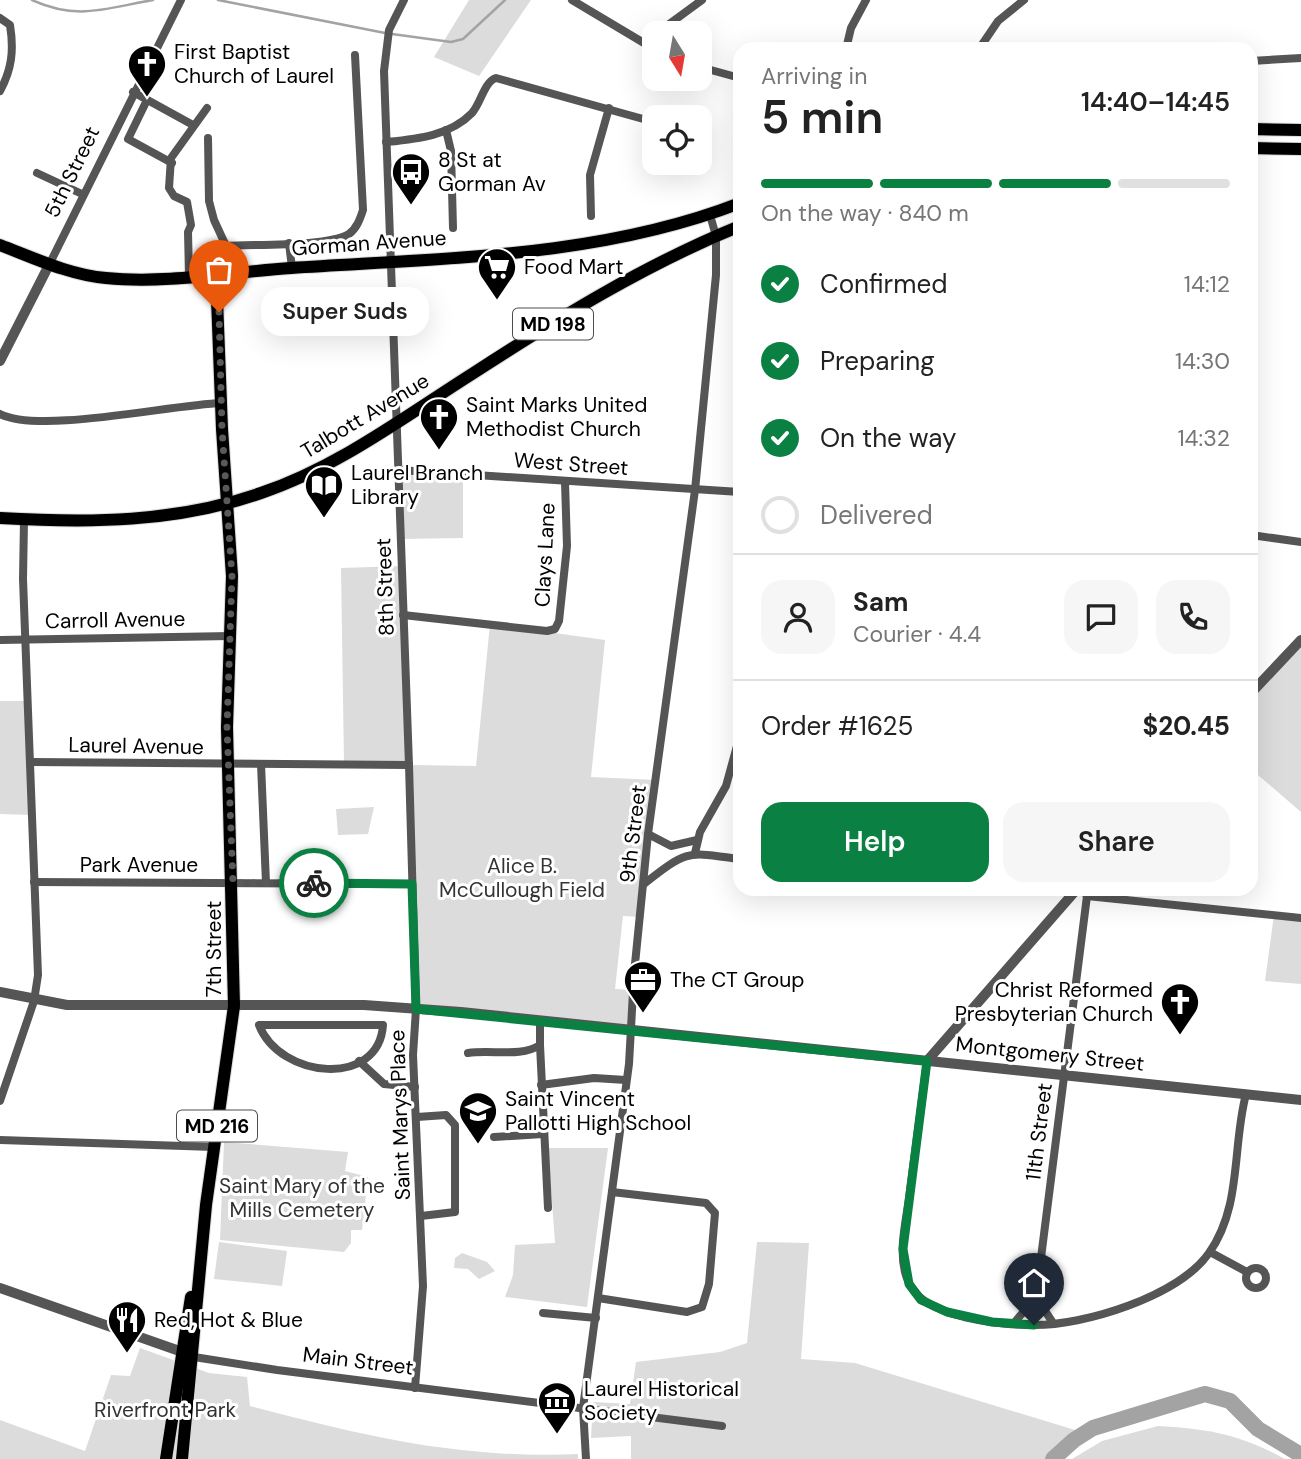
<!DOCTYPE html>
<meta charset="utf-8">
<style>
:root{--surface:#fff;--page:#f6f6f6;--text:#222;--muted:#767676;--line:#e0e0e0;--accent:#0b8043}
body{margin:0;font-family:"DM Sans",sans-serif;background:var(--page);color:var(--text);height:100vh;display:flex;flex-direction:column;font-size:26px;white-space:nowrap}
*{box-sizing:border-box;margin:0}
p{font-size:23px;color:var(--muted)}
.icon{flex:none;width:38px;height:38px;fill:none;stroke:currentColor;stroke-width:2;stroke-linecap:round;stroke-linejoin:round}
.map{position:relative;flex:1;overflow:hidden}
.details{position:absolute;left:733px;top:42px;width:525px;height:854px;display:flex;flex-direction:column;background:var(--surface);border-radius:21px;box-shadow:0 7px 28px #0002}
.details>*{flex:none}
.needle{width:46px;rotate:169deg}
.fabs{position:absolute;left:642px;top:21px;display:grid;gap:14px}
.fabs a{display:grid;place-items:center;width:70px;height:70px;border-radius:14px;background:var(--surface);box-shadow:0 7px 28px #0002;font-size:35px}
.pin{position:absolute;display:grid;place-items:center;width:60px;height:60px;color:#fff;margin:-72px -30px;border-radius:50% 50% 50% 0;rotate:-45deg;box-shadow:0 0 7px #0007}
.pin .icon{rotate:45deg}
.courier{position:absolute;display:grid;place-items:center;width:70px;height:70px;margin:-35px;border:5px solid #0b8043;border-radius:50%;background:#fff;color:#222;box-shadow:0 2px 9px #0007}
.bubble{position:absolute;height:49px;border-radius:21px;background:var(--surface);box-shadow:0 7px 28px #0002;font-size:23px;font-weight:600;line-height:49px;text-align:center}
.head em{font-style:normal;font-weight:600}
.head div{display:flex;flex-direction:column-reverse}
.head{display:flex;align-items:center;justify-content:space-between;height:119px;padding:0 28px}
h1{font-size:46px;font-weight:600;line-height:52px}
.bar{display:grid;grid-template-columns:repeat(4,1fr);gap:10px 7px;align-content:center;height:84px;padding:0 28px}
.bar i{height:9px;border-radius:5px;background:var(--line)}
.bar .current{background:var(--accent)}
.bar p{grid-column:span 4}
.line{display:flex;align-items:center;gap:18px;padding:0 28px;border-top:2px solid var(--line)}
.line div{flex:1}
.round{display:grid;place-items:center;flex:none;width:74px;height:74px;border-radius:21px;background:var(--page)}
ol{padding:0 28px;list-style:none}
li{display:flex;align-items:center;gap:21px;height:77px}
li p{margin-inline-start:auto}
li .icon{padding:7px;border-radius:50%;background:var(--accent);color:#fff;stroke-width:4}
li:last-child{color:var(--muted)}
li i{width:38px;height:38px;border:4px solid var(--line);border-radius:50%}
.cta{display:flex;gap:14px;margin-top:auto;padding:14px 28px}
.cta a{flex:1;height:80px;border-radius:21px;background:var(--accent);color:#fff;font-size:28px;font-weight:600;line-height:80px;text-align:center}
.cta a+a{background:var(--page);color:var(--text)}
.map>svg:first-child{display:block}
.green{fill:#dcdcdc}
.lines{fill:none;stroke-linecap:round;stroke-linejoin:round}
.stream{stroke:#a3a3a3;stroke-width:2.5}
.river{stroke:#a3a3a3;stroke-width:16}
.primary-casing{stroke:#dbdbdb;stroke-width:14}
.minor{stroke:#555;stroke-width:8}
.tertiary{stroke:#555;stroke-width:10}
.primary{stroke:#000;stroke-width:12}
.done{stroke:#595959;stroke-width:7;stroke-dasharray:0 12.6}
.route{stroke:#0b8043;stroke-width:9}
.labels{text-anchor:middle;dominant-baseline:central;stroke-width:6;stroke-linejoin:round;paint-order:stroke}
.shield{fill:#fff;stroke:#4c4c4c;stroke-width:2}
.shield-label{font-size:19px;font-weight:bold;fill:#000}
.poi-label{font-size:21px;fill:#000;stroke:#fff;text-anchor:start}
.street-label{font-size:21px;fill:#000;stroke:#fff}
.park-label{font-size:21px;fill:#333;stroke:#fff}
</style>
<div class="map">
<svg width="1301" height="1459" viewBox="0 0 1301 1459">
<rect width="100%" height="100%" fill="#fff"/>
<g class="green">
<path d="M 469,0 L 531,0 L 479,76 L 434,57 Z"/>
<path d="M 399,470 L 463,475 L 463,538 L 401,539 Z"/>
<path d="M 402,566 L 409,765 L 476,766 L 490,624 L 605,640 L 591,777 L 657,780 L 640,917 L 623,916 L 615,989 L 633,990 L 630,1031 L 416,1009 L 409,766 L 344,763 L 341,568 Z"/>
<path d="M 1301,640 L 1301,812 L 1251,769 L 1251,694 Z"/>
<path d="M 0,701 L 28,701 L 32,815 L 0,814 Z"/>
<path d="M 374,807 L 368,834 L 338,835 L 336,809 Z"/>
<path d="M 1274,915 L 1301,918 L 1301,984 L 1265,981 Z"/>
<path d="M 224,1142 L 348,1152 L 345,1171 L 368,1177 L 362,1230 L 351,1230 L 351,1243 L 344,1252 L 220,1240 Z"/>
<path d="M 548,1148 L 608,1148 L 587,1307 L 505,1297 L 513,1275 L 515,1245 L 555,1243 Z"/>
<path d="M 219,1242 L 287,1251 L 282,1286 L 214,1279 Z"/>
<path d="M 757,1242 L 809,1243 L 801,1359 L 855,1363 L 1075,1430 L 1047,1459 L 631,1459 L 631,1436 L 591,1438 L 593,1402 L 630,1404 L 636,1362 L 720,1352 L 747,1343 Z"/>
<path d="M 462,1253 L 487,1262 L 495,1271 L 479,1279 L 468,1269 L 454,1268 L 455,1258 Z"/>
<path d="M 140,1348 L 209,1373 L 247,1377 L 250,1406 C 365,1436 457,1459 578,1454 L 578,1459 L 0,1459 L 0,1420 L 85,1451 L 111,1375 L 130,1376 Z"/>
<path d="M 1158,1426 C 1209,1429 1239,1434 1285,1459 L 1072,1459 L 1102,1441 Z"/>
</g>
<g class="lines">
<g class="stream">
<path d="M 32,0 C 78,21 106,8 153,0"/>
<path d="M 218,0 L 385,33"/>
<path d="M 392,34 L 451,42 L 463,39 L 505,0"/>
</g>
<path class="river" d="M 1053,1459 L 1074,1440 L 1093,1428 L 1205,1394 L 1230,1401 L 1258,1429 L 1301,1455"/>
<g class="primary-casing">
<g id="primary">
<path d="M 1251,129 L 1301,130"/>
<path d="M 1251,148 L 1301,149"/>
<path d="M 0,245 C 34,258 70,275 106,278 C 166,284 231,272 291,268 C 441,258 599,258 740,203"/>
<path d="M 0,518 C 89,523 175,523 261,493 C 338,467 404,417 472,374 C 557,319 646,264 740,226"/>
<path d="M 166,1459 L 191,1297"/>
<path d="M 182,1459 L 206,1205 L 234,1006 L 227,727 L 232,576 L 222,429 L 216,273"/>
</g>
</g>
<g class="minor">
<path d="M 404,0 L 389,30 L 384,71 L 409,765 L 416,1009 L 413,1055 L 423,1286 L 415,1388"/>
<path d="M 572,0 L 654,49"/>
<path d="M 0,18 L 10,25 C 14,50 12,69 0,91"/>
<path d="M 657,33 L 702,0"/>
<path d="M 846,49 L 851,28 L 866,0"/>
<path d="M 979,49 L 998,21 L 1024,0"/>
<path d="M 1251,61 L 1301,58"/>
<path d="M 700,67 L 740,78"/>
<path d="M 133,92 L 193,125"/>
<path d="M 147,100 L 128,139 L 172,163"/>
<path d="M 446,130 L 451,151 L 453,228"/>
<path d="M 700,136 L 705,137"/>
<path d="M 208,138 L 209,201 L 214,220 L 226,246 C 254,244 328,247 349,234 C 357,228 360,219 363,210 L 355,55"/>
<path d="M 386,142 C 416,139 450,136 472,113 C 481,103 484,82 496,78 L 654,122"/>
<path d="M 37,173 L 82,194"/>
<path d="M 591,216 L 590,175 L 609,108"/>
<path d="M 289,243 L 292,268"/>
<path d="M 50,263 L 181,0"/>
<path d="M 189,275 L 188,232 L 191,225 L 187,202 L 174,196 L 169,188 L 171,158 L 207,108"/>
<path d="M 0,414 C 40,434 169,405 221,403"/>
<path d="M 399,470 L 740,492"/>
<path d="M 1251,535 L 1301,542"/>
<path d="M 403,615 L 547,631 L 555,629 L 559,621 L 567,546 L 565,482"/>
<path d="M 0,640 L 231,636"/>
<path d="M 31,762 L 409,765"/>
<path d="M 261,764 L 266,883"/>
<path d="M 648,834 L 671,846 L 697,840"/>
<path d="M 695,853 L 700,832 L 726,786 L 740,735"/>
<path d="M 34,882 L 412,884"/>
<path d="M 645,883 C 689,849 686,852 740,859"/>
<path d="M 1087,896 L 1301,918"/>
<path d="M 259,1025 L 383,1025 C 379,1088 280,1079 259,1025 Z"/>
<path d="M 540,1045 L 548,1208"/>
<path d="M 468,1053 C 492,1049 520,1058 540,1045 L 540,1021"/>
<path d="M 359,1061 L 384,1084 L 415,1087"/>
<path d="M 927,1061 C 921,1107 915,1152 909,1198 C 906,1221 899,1248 905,1272 C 912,1301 938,1310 964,1317 C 986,1322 1010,1325 1032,1325 C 1084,1326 1179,1296 1209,1253 C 1242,1207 1232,1147 1246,1094"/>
<path d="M 541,1085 L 594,1078 L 626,1080"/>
<path d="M 0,1101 L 34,1001 L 38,975 L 23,579 L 24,520"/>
<path d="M 417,1117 L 446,1115 L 455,1125 L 455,1212 L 421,1216"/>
<path d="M 494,1137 L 543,1134"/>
<path d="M 0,1140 L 214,1147"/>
<path d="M 1210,1252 L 1247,1272"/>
<circle cx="1256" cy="1278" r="10"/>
<path d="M 1020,1276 L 1039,1277"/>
<path d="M 1036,1297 L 1053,1323"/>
<path d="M 598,1298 L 687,1312 L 702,1307 L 709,1284 L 715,1213 L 706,1203 L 612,1192"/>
<path d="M 543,1313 L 596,1318"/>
<path d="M 1014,1323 L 1036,1297 L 1087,896 L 1082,889"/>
<path d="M 194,1357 L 277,1370 L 722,1426"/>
<path d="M 586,1459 L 583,1408 L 629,1064 L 634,974 L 648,834 L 695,490 L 716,275 L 716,236 L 710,215"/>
</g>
<g class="tertiary">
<path d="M 0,361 L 50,263"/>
<path d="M 1251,693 L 1301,640"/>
<path d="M 0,992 L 67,1005 L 364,1005 L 461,1012 L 1301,1100"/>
<path d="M 927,1061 L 1077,889"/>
<path d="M 0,1288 L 188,1354"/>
</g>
<use href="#primary" class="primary"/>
</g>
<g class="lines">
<path class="done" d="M 219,312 L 222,429 L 232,576 L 227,727 L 233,883 L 314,883"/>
<path class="route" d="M 314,883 L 412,884 L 416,1009 L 927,1061 L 903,1249 L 909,1284 L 921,1300 L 947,1312 L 992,1322 L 1034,1325"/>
</g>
<defs>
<g id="church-pin" transform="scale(2.0125)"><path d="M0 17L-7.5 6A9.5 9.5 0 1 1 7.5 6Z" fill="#000" stroke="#fff"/><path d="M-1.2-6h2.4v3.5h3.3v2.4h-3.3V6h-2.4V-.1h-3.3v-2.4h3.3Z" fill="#fff"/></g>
<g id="bus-pin" transform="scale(2.0125)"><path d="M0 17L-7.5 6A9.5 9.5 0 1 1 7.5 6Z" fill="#000" stroke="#fff"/><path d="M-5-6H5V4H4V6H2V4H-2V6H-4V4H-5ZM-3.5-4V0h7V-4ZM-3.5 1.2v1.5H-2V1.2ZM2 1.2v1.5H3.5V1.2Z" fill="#fff"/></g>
<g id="supermarket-pin" transform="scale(2.0125)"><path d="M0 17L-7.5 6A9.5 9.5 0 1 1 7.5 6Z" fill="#000" stroke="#fff"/><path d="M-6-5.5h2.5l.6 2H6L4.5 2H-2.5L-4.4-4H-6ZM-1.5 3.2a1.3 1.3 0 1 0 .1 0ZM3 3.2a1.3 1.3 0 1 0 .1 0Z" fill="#fff"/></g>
<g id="library-pin" transform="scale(2.0125)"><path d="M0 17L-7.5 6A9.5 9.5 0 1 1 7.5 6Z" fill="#000" stroke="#fff"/><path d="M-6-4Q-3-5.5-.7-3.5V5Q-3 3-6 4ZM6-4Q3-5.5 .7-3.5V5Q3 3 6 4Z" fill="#fff"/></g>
<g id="office-pin" transform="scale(2.0125)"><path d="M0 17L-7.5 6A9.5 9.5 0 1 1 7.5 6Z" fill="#000" stroke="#fff"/><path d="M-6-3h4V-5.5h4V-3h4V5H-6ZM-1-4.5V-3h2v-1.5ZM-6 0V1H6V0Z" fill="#fff"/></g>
<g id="school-pin" transform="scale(2.0125)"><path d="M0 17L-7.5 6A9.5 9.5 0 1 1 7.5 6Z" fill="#000" stroke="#fff"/><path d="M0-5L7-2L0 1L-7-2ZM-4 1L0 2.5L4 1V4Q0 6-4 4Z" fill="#fff"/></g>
<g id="restaurant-pin" transform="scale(2.0125)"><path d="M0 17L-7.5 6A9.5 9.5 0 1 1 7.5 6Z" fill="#000" stroke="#fff"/><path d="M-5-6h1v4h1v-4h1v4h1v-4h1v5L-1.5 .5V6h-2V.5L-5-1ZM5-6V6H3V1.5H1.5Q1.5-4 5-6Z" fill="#fff"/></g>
<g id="museum-pin" transform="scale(2.0125)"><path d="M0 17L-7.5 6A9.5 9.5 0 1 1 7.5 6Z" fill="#000" stroke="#fff"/><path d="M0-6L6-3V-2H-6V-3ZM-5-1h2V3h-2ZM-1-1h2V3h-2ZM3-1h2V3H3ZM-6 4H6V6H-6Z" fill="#fff"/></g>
</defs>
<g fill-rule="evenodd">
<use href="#church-pin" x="147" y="64"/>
<use href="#bus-pin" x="411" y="172"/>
<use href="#supermarket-pin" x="497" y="267"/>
<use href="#church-pin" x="439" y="417"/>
<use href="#library-pin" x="324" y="485"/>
<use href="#office-pin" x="643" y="980"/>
<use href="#church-pin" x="1180" y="1002"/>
<use href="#school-pin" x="478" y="1111"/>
<use href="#restaurant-pin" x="127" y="1320"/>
<use href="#museum-pin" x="557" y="1401"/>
</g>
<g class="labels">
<g class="shield">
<rect x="513" y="308.5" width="80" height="31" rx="5"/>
<rect x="177" y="1110.5" width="80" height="31" rx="5"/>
</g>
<g class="shield-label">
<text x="553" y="324">MD 198</text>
<text x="217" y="1126">MD 216</text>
</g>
<g class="poi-label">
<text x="174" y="52">First Baptist<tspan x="174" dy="24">Church of Laurel</tspan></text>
<text x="438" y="160">8 St at<tspan x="438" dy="24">Gorman Av</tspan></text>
<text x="524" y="267">Food Mart</text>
<text x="466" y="405">Saint Marks United<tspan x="466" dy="24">Methodist Church</tspan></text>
<text x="351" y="473">Laurel Branch<tspan x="351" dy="24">Library</tspan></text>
<text x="670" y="980">The CT Group</text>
<text x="1153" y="990" text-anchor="end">Christ Reformed<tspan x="1153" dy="24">Presbyterian Church</tspan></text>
<text x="505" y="1099">Saint Vincent<tspan x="505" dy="24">Pallotti High School</tspan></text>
<text x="154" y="1320">Red, Hot &amp; Blue</text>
<text x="584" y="1389">Laurel Historical<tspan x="584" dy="24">Society</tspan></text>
</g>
<g class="street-label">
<text transform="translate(72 172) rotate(-64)">5th Street</text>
<text transform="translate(369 243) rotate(-4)">Gorman Avenue</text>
<text transform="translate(365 416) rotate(-31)">Talbott Avenue</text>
<text transform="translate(571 464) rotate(4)">West Street</text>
<text transform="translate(545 555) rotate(-87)">Clays Lane</text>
<text transform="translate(385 587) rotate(-92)">8th Street</text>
<text transform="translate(115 620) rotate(-1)">Carroll Avenue</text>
<text transform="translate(136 746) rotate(1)">Laurel Avenue</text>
<text transform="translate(633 834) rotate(-83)">9th Street</text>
<text x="139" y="865">Park Avenue</text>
<text transform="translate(214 949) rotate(-90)">7th Street</text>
<text transform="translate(1050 1054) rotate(6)">Montgomery Street</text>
<text transform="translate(400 1115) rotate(-92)">Saint Marys Place</text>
<text transform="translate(1039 1132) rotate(-83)">11th Street</text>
<text transform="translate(358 1361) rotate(7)">Main Street</text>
</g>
<g class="park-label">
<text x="522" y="866">Alice B.<tspan x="522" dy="24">McCullough Field</tspan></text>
<text x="302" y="1186">Saint Mary of the<tspan x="302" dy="24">Mills Cemetery</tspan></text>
<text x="165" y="1410">Riverfront Park</text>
</g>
</g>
</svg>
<div class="fabs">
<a><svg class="needle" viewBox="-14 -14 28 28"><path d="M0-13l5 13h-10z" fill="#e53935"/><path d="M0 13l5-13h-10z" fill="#767676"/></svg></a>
<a><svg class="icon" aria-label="locate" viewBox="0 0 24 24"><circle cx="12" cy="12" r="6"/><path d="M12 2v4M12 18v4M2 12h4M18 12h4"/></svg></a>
</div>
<div class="pin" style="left:219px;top:312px;background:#ea580c"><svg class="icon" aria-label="bag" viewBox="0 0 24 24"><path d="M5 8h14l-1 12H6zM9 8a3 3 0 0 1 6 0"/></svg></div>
<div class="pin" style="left:1034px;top:1325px;background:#1f2937"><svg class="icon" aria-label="home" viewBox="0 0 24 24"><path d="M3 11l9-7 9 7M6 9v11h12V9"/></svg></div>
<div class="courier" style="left:314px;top:883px"><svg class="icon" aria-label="bike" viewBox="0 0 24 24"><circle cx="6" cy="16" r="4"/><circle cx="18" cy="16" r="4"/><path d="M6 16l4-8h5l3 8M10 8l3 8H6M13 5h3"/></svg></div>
<div class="bubble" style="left:261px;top:287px;width:168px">Super Suds</div>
<section class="details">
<div class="head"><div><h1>5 min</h1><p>Arriving in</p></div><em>14:40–14:45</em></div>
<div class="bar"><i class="current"></i><i class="current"></i><i class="current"></i><i></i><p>On the way · 840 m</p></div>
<ol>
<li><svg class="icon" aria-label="check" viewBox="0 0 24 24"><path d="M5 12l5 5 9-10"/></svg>Confirmed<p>14:12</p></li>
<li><svg class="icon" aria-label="check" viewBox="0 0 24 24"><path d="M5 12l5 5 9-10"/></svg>Preparing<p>14:30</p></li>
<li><svg class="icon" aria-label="check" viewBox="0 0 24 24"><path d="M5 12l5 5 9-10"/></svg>On the way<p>14:32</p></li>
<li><i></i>Delivered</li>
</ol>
<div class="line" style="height:126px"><a class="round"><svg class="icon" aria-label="person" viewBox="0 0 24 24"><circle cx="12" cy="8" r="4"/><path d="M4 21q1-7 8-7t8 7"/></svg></a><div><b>Sam</b><p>Courier · 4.4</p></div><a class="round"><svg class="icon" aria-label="chat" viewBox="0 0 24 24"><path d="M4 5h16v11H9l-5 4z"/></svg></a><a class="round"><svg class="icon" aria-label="phone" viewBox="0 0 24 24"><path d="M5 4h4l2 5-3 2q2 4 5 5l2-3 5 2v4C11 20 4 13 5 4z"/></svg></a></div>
<div class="line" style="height:91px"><div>Order #1625</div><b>$20.45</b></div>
<div class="cta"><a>Help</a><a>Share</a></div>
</section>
</div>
